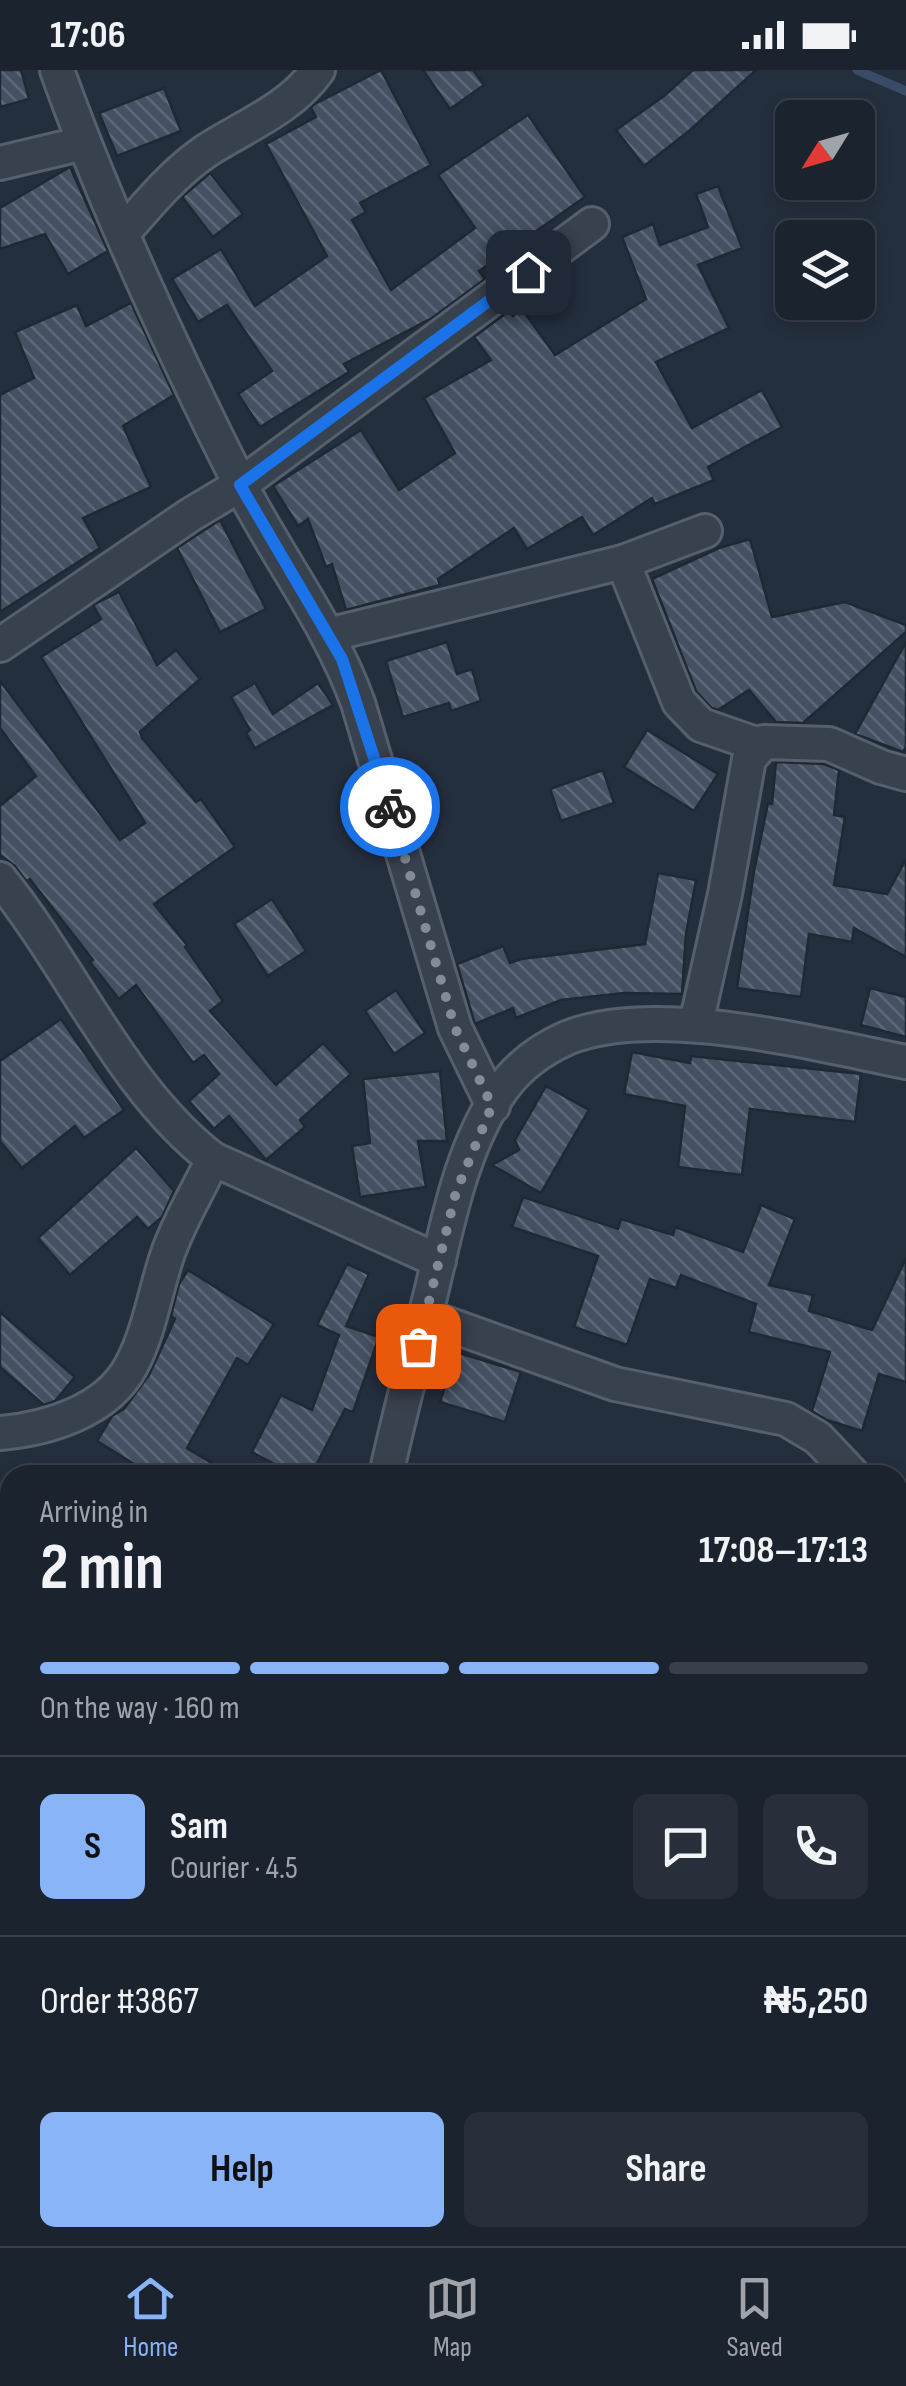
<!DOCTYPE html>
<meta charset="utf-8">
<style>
:root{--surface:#1b232e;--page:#282f3a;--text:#f1f3f6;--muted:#a0a4aa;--line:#39404a;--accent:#8ab4f8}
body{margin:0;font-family:"Sofia Sans Condensed",sans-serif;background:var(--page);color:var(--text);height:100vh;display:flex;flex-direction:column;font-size:38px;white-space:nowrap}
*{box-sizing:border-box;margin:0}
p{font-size:32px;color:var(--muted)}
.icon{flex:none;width:55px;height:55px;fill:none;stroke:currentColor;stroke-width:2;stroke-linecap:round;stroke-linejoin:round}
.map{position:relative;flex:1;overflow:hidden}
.side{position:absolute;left:0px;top:1395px;width:908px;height:782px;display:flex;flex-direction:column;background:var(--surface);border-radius:30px 30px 0 0;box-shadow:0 5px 15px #0003,0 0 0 2px var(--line)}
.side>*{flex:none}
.needle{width:65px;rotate:233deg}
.buttons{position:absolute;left:775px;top:30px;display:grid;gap:20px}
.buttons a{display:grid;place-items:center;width:100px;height:100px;border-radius:15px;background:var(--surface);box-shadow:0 5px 15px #0003,0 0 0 2px var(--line);font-size:50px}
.pin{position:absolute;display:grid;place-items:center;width:85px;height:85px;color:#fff;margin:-42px;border-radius:20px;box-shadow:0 5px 15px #0006}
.courier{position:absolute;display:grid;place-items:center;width:100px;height:100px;margin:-50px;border:8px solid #1a73e8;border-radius:50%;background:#fff;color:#222;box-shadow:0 2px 12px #0007}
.overview em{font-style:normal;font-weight:700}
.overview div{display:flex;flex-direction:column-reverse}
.overview{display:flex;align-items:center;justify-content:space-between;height:170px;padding:0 40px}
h1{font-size:65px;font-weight:700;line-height:75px}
.bar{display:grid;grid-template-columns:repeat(4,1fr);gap:15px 10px;align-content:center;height:120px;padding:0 40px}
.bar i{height:12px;border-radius:8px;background:var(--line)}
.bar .selected{background:var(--accent)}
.bar p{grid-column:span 4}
.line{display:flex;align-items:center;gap:25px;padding:0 40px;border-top:2px solid var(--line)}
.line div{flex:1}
.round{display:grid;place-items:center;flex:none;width:105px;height:105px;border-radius:15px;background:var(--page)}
.primary-button{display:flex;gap:20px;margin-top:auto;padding:20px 40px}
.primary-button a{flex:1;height:115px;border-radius:15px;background:var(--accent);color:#111;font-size:40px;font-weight:700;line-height:115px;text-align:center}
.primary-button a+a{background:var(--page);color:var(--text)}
.status{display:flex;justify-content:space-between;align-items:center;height:70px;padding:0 50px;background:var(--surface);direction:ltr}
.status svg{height:28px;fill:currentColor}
.tabs{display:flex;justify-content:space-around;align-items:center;height:140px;border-top:2px solid var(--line);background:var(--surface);font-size:28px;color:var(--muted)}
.tabs a{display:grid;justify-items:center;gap:5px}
.tabs .selected{color:var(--accent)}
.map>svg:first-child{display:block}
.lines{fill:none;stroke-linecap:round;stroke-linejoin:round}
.stream{stroke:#394c67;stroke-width:9}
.building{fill:url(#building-back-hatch);stroke:#1f2835;stroke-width:2.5}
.street-casing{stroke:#565f6c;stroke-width:38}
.street{stroke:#38414e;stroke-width:32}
.done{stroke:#828b98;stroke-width:10;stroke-dasharray:0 18}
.route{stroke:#1a73e8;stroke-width:12}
</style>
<div class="status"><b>17:06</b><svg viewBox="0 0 49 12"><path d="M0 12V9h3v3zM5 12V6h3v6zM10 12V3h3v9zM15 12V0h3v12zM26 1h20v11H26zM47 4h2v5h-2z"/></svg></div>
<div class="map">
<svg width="906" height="2176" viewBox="0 0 906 2176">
<defs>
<pattern id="building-back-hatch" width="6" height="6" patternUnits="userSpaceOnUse" patternTransform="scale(2.5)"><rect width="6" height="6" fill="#455162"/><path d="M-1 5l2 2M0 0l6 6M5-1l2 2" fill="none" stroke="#5d6877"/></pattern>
</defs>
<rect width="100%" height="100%" fill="#242f3e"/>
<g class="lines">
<path class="stream" d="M 857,0 L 906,21"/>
</g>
<g class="building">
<path d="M 0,0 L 21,0 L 29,29 L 0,37 Z"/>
<path d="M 381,0 L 431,95 L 360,133 L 366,142 L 352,150 L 391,220 L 475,158 L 438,105 L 528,45 L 585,127 L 479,201 L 485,209 L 432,248 L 344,294 L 349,302 L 260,357 L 238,324 L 272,301 L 227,235 L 198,252 L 172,209 L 221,179 L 255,236 L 327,186 L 266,74 L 316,47 L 311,38 L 313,35 Z"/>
<path d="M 423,0 L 473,0 L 484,15 L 450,39 Z"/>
<path d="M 693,0 L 756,0 L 689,61 L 644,96 L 616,60 L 664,26 Z"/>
<path d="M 164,18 L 181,61 L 117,86 L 99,43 Z"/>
<path d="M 70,97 L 108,181 L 68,204 L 45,164 L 0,179 L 0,138 Z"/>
<path d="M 210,103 L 243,144 L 213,167 L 182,127 Z"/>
<path d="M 718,116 L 742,178 L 698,195 L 729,258 L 656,292 L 692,358 L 762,320 L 782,357 L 708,397 L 714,410 L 655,434 L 652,428 L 593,465 L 582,447 L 527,479 L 514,458 L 438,509 L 440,515 L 346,540 L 332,494 L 326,497 L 308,449 L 298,456 L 273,416 L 361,360 L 399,420 L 455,383 L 424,328 L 491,290 L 474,267 L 509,241 L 513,246 L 522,239 L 555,285 L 646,229 L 622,167 L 653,154 L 660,175 L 708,157 L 696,124 Z"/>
<path d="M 131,233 L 174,325 L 123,356 L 151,417 L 83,448 L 100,478 L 0,542 L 0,325 L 34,308 L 15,262 L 77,235 L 86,256 Z"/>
<path d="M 220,450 L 266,539 L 220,562 L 177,478 Z"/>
<path d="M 750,469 L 772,547 L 845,532 L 906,555 L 906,562 L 803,653 L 776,652 L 749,620 L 718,640 L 712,638 L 696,621 L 652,509 L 719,478 Z"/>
<path d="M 119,522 L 157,595 L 176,580 L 200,609 L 140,662 L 142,668 L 196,732 L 201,729 L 235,777 L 154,834 L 187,875 L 185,877 L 223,931 L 210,941 L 276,1015 L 323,973 L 351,1004 L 300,1050 L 305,1057 L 266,1090 L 229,1046 L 214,1059 L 189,1031 L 219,1004 L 204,985 L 193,993 L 136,915 L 119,929 L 90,892 L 93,890 L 30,809 L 26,811 L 15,796 L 0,785 L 0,736 L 36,706 L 0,658 L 0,611 L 120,770 L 145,753 L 41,587 L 101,549 L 93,535 Z"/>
<path d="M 447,572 L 457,604 L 472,599 L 481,631 L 451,641 L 449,633 L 403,647 L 386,591 Z"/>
<path d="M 906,572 L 906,677 L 903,682 L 855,664 Z"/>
<path d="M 255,613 L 273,644 L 318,613 L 333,635 L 255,678 L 246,663 L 250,660 L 231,627 Z"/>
<path d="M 647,660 L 718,704 L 694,741 L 624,697 Z"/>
<path d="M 776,692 L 824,694 L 839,700 L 834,745 L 845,747 L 834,815 L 887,824 L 906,789 L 906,887 L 854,858 L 852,872 L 809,864 L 801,927 L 737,918 L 754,801 L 768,733 L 772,734 Z"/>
<path d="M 603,700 L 614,733 L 561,751 L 550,719 Z"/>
<path d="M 658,803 L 696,810 L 686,864 L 682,924 L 624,923 L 561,930 L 516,948 L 513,938 L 475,954 L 457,894 L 503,876 L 510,893 L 521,889 L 645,874 Z"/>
<path d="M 272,829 L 306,881 L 268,906 L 234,854 Z"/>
<path d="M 870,918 L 906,927 L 906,967 L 861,955 Z"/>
<path d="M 396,920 L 425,963 L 394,984 L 365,941 Z"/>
<path d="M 61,949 L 124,1040 L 84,1068 L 75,1056 L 22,1098 L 0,1071 L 0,991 Z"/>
<path d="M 632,982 L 690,993 L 691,986 L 861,1004 L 855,1052 L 750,1039 L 742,1105 L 678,1097 L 685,1036 L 624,1024 Z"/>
<path d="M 440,1001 L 447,1071 L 418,1071 L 426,1117 L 360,1127 L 352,1076 L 370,1073 L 363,1009 Z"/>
<path d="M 546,1016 L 589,1040 L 541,1123 L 492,1095 L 519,1080 L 515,1070 Z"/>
<path d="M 136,1078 L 174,1121 L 162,1147 L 148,1159 L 137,1147 L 70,1205 L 38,1168 Z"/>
<path d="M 523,1127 L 618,1159 L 621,1149 L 673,1165 L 675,1157 L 743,1182 L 761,1135 L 795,1149 L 769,1215 L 813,1225 L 809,1241 L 872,1260 L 906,1188 L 906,1312 L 879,1304 L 862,1361 L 827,1350 L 812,1341 L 830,1282 L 749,1262 L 756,1234 L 681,1205 L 676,1218 L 650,1209 L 627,1275 L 574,1257 L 598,1186 L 512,1157 Z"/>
<path d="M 347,1194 L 369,1204 L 346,1256 L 379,1267 L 353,1342 L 345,1339 L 311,1405 L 295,1405 L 252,1382 L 281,1325 L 312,1340 L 339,1265 L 317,1255 Z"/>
<path d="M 188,1200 L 274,1254 L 248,1295 L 237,1288 L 187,1378 L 231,1405 L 152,1405 L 97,1371 L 112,1346 L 124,1339 L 149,1305 L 175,1249 L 171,1246 L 179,1214 Z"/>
<path d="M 0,1242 L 75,1307 L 55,1331 L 44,1335 L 0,1297 Z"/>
<path d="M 456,1282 L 521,1302 L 505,1352 L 440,1332 Z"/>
</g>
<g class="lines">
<g class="street-casing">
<g id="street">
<path d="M 57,0 C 107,140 172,279 239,412 C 277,487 329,553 358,633 L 455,958 L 493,1036"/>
<path d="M 0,93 L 84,73"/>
<path d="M 124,162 C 149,133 174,103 206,81 C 246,55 289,40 318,0"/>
<path d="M 623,492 L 679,632 L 701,655 L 759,675"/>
<path d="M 328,565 L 623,492 L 705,461"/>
<path d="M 0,575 L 190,445 L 240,415 L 592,154"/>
<path d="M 0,809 C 72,898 123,1020 213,1089 L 439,1191"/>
<path d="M 696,954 L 725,824 L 749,689 L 764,672 L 829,674 L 881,697 L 906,704"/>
<path d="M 425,1246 L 615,1314 L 786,1349 L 818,1368 L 853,1405"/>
<path d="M 0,1363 C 48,1359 107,1341 131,1296 C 149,1263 155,1222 167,1186 C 178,1153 198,1121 213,1089"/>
<path d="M 386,1405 C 399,1345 415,1286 430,1227 C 447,1157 460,1079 502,1019 C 518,997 542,979 567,968 C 654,932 815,974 906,992"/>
<path d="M 898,1450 L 906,1456"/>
<path d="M 898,1953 L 906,1944"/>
<path d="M 0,1983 L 10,2028"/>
<path d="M 40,2168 L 42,2176"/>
<path d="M 317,2168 L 320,2176"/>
<path d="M 616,2168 L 620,2176"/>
<path d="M 690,2176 L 698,2168"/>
</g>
</g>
<use href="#street" class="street"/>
</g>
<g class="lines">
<path class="done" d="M 390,737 L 455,958 L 492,1036 L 456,1122 L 418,1276"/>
<path class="route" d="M 390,737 L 342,589 L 240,415 L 528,202"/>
</g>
</svg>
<div class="buttons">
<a><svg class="needle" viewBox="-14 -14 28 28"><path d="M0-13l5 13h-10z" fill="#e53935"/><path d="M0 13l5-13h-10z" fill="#a0a4aa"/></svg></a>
<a><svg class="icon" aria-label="layers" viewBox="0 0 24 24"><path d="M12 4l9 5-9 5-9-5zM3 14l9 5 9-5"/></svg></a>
</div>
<div class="pin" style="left:418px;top:1276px;background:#ea580c"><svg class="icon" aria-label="bag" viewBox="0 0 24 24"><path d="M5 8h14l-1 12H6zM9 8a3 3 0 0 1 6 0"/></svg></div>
<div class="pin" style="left:528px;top:202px;background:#1f2937"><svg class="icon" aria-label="home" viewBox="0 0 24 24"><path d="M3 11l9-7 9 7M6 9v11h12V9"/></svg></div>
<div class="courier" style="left:390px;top:737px"><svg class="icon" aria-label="bike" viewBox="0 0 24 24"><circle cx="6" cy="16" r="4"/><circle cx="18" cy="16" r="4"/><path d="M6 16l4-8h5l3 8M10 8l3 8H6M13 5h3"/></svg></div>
<section class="side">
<div class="overview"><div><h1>2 min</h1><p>Arriving in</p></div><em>17:08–17:13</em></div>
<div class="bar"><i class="selected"></i><i class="selected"></i><i class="selected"></i><i></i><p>On the way · 160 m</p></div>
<div class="line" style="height:180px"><b class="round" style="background:var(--accent);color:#111">S</b><div><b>Sam</b><p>Courier · 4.5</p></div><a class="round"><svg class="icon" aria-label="chat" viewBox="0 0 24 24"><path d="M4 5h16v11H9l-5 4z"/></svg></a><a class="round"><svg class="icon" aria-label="phone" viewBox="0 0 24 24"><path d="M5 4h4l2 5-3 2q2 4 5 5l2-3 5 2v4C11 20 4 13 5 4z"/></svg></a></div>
<div class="line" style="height:130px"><div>Order #3867</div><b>₦5,250</b></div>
<div class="primary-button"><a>Help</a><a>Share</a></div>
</section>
</div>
<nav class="tabs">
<a class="selected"><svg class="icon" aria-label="home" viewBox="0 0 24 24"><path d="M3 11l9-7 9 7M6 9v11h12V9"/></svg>Home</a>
<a><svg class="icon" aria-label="map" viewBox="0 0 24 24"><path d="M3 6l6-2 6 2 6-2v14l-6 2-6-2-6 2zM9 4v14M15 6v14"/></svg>Map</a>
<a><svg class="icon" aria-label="saved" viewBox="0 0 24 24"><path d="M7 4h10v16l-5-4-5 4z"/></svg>Saved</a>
</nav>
